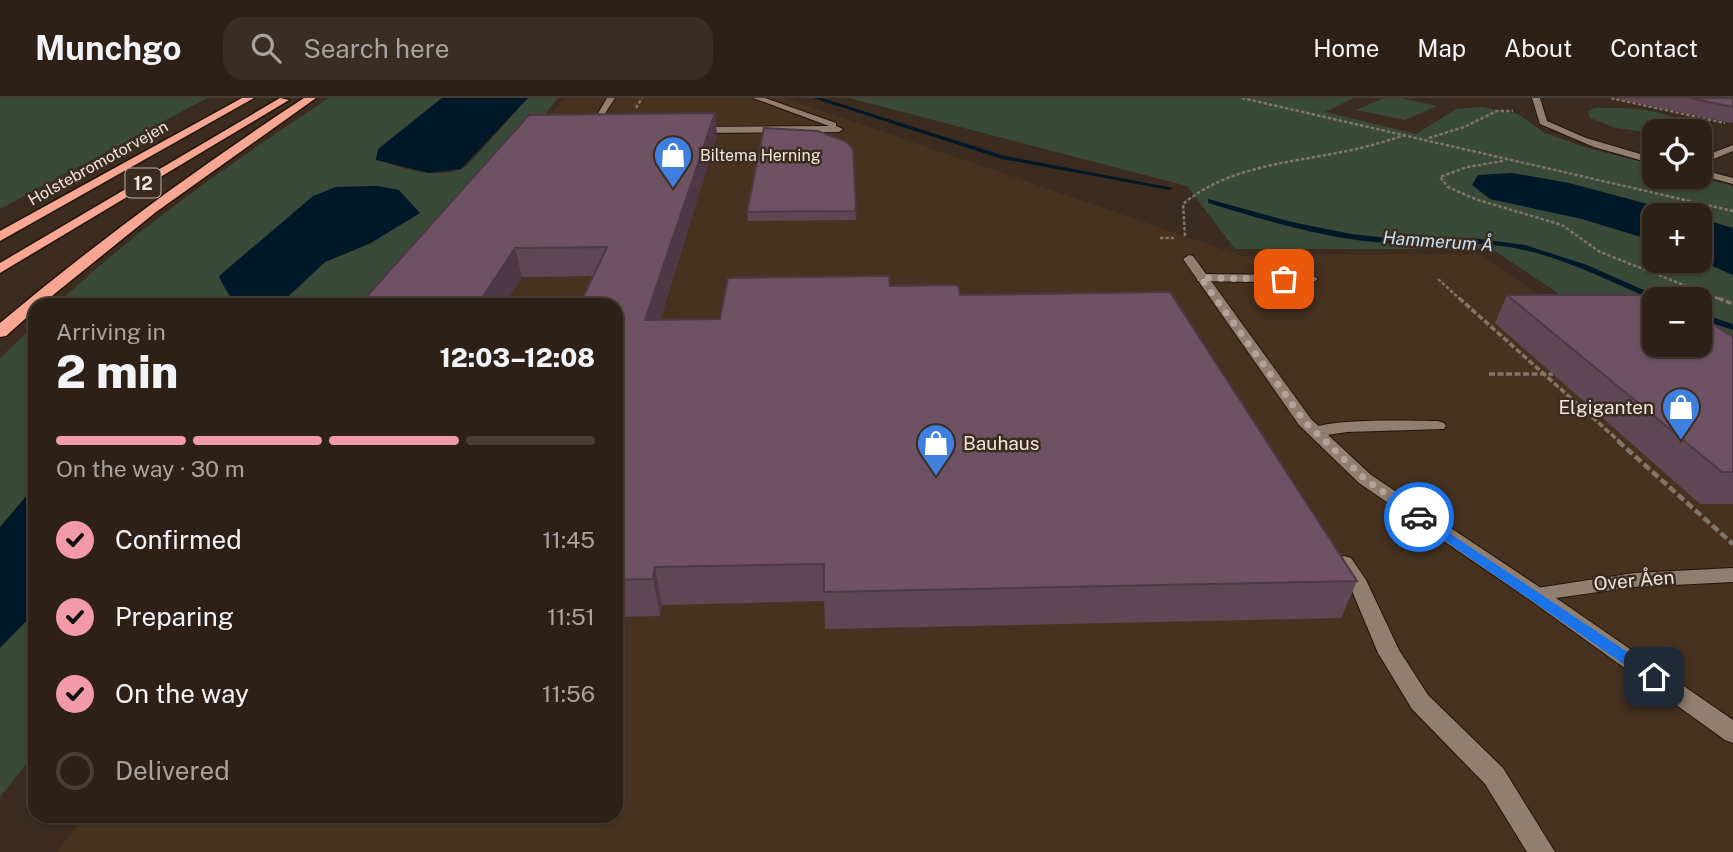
<!DOCTYPE html>
<meta charset="utf-8">
<style>
:root{--surface:#2d2117;--page:#392e24;--text:#f1f3f6;--muted:#a7a3a1;--line:#483e36;--accent:#f39aa9}
body{margin:0;font-family:"Public Sans",sans-serif;background:var(--page);color:var(--text);height:100vh;display:flex;flex-direction:column;font-size:26px;white-space:nowrap}
*{box-sizing:border-box;margin:0}
p{font-size:23px;color:var(--muted)}
.icon{flex:none;width:38px;height:38px;fill:none;stroke:currentColor;stroke-width:2;stroke-linecap:round;stroke-linejoin:round}
.map{position:relative;flex:1;overflow:hidden}
.details{position:absolute;left:28px;top:200px;width:595px;height:525px;display:flex;flex-direction:column;background:var(--surface);border-radius:21px;box-shadow:0 2px 5px #0004,0 0 0 2px var(--line)}
.details>*{flex:none}
.controls{position:absolute;left:1642px;top:21px;display:grid;gap:14px}
.controls a{display:grid;place-items:center;width:70px;height:70px;border-radius:14px;background:var(--surface);box-shadow:0 2px 5px #0004,0 0 0 2px var(--line);font-size:35px}
.pin{position:absolute;display:grid;place-items:center;width:60px;height:60px;color:#fff;margin:-30px;border-radius:14px;box-shadow:0 4px 10px #0006}
.courier{position:absolute;display:grid;place-items:center;width:70px;height:70px;margin:-35px;border:5px solid #1a73e8;border-radius:50%;background:#fff;color:#222;box-shadow:0 2px 9px #0007}
.overview em{font-style:normal;font-weight:800}
.overview div{display:flex;flex-direction:column-reverse}
.overview{display:flex;align-items:center;justify-content:space-between;height:119px;padding:0 28px}
h1{font-size:46px;font-weight:800;line-height:52px}
.bar{display:grid;grid-template-columns:repeat(4,1fr);gap:10px 7px;align-content:center;height:84px;padding:0 28px}
.bar i{height:9px;border-radius:5px;background:var(--line)}
.bar .current{background:var(--accent)}
.bar p{grid-column:span 4}
ol{padding:0 28px;list-style:none}
li{display:flex;align-items:center;gap:21px;height:77px}
li p{margin-inline-start:auto}
li .icon{padding:7px;border-radius:50%;background:var(--accent);color:#111;stroke-width:4}
li:last-child{color:var(--muted)}
li i{width:38px;height:38px;border:4px solid var(--line);border-radius:50%}
header{display:flex;align-items:center;gap:42px;box-sizing:border-box;height:98px;padding:0 35px;background:var(--surface);border-bottom:2px solid var(--line)}
header strong{font-size:33px}
nav{display:flex;gap:38px;margin-inline-start:auto;font-size:24px}
.search{width:490px;height:63px;background:var(--page);display:flex;align-items:center;gap:18px;box-sizing:border-box;padding:0 24px;border-radius:21px;color:var(--muted);font-size:26px}
.map>svg:first-child{display:block}
.built{fill:#473220}
.green{fill:#394a38}
.water{fill:#001828}
.lines{fill:none;stroke-linecap:round;stroke-linejoin:round}
.stream{fill:#001828;fill-rule:evenodd}
.lane-casing{stroke:#221408;stroke-width:2}
.street-casing{stroke:#221408;stroke-width:2}
.secondary-casing{stroke:#221408;stroke-width:2}
.highway-casing{stroke:#221408;stroke-width:3}
.path-far2{stroke:#817468;stroke-width:2.5;stroke-dasharray:3.5 2;stroke-linecap:butt}
.path-far1{stroke:#817468;stroke-width:3.5;stroke-dasharray:6 2.5;stroke-linecap:butt}
.path{stroke:#817468;stroke-width:4.5;stroke-dasharray:8 3.5;stroke-linecap:butt}
.lane{fill:#917e6f;fill-rule:evenodd}
.street{fill:#917e6f;fill-rule:evenodd}
.secondary{fill:#917e6f;fill-rule:evenodd}
.highway{fill:#f6a692;fill-rule:evenodd}
.wall{fill:#5f4755}
.shaded-wall{fill:#4d3945}
.building{fill:#6e5263;stroke:#4d3945;stroke-width:2}
.route{fill:#1a73e8}
.done{stroke:#b1a59a;stroke-width:7;stroke-dasharray:0 12.6}
.labels{text-anchor:middle;dominant-baseline:central;stroke-width:5;stroke-linejoin:round;paint-order:stroke}
.far-poi-label{font-size:16px;fill:#f0e6dd;stroke:#3c2c1f;text-anchor:start}
.far-street-label{font-size:16px;fill:#f0e6dd;stroke:#3c2c1f}
.shield{fill:#3c2c1f;stroke:#baaea4;stroke-width:2}
.shield-label{font-size:18px;font-weight:bold;fill:#f0e6dd}
.far-water-label{font-size:18px;font-style:italic;fill:#c3e2f9;stroke:#3c2c1f}
.poi-label{font-size:19px;fill:#f0e6dd;stroke:#3c2c1f;text-anchor:end}
.street-label{font-size:19px;fill:#f0e6dd;stroke:#3c2c1f}
</style>
<header>
<strong>Munchgo</strong>
<div class="search"><svg class="icon" aria-label="search" viewBox="0 0 24 24"><circle cx="10" cy="10" r="6"/><path d="M15 15l6 6"/></svg>Search here</div>
<nav><a>Home</a><a>Map</a><a>About</a><a>Contact</a></nav>
</header>
<div class="map">
<svg width="1733" height="754" viewBox="0 0 1733 754">
<rect width="100%" height="100%" fill="#3c2c1f"/>
<path class="built" d="M 565,0 L 785,0 L 1242,158 L 1479,156 L 1563,213 L 1654,247 L 1733,247 L 1733,754 L 57,754 L 84,718 L 616,718 L 616,206 L 392,206 Z"/>
<g class="green">
<path d="M 0,0 L 207,0 L 0,111 Z"/>
<path d="M 329,0 L 442,0 L 379,51 L 376,61 C 402,70 443,85 468,67 L 528,0 L 558,0 L 392,206 L 280,206 L 325,164 L 371,145 L 399,92 L 377,88 L 336,89 L 228,198 L 240,206 L 57,206 C 140,128 234,63 329,0 Z"/>
<path d="M 849,0 L 1354,0 L 1325,14 L 1416,36 L 1456,11 L 1482,9 L 1518,16 L 1545,35 L 1584,49 L 1654,67 L 1654,79 L 1698,79 L 1733,88 L 1733,130 L 1699,120 L 1699,117 L 1688,117 L 1569,85 L 1582,121 L 1654,143 L 1654,163 L 1699,162 L 1733,177 L 1733,247 L 1699,234 L 1699,201 L 1654,201 L 1577,208 L 1492,151 L 1235,151 L 1187,88 Z"/>
<path d="M 1384,0 L 1400,0 L 1437,8 L 1405,22 L 1356,12 Z"/>
<path d="M 1595,10 C 1627,9 1669,10 1693,32 L 1654,33 L 1654,35 L 1616,30 L 1590,20 L 1588,13 Z"/>
<path d="M 35,227 L 35,388 L 0,429 L 0,260 Z"/>
<path d="M 35,514 L 35,655 L 0,699 L 0,550 Z"/>
</g>
<g class="water">
<path d="M 442,0 L 528,0 L 461,71 L 429,75 L 376,62 L 378,51 Z"/>
<path d="M 1512,75 L 1569,85 L 1688,117 L 1654,117 L 1654,143 L 1582,121 L 1490,101 L 1472,87 L 1478,77 Z"/>
<path d="M 377,88 L 399,92 L 420,115 L 371,145 L 325,164 L 280,206 C 245,207 235,214 219,178 L 313,98 L 336,89 Z"/>
<path d="M 1699,120 L 1733,130 L 1733,177 L 1699,162 Z"/>
<path d="M 35,388 L 35,514 L 0,550 L 0,429 Z"/>
</g>
<g class="lines">
<g class="stream">
<path d="M 813,0 L 822,0 L 1005,58 L 1173,90 L 1169,92 L 1002,61 Z"/>
<path d="M 1208,101 L 1292,124 L 1351,136 L 1389,140 L 1472,140 L 1525,147 L 1587,167 L 1664,201 L 1654,202 C 1611,184 1569,162 1524,152 C 1475,141 1425,148 1375,144 C 1318,139 1262,121 1208,105 Z"/>
<path d="M 1699,215 L 1733,226 L 1733,232 L 1699,221 Z"/>
</g>
<g class="lane-casing">
<g id="lane">
<path d="M 607,0 L 615,0 L 593,34 L 587,34 Z"/>
<path d="M 753,0 L 765,0 L 836,25 L 836,28 L 843,31 L 839,34 L 695,35 L 691,32 L 695,29 L 829,28 Z"/>
<path d="M 1201,176 L 1312,177 L 1318,181 L 1312,185 L 1197,183 L 1197,177 Z"/>
<path d="M 1438,323 L 1444,325 L 1446,328 L 1444,331 L 1347,334 L 1314,339 L 1306,334 C 1320,319 1414,323 1438,323 Z"/>
<path d="M 1344,458 L 1351,460 L 1366,482 L 1399,552 L 1428,597 L 1503,670 L 1555,754 L 1527,754 L 1485,686 L 1412,611 L 1378,555 L 1350,488 L 1334,465 L 1337,460 Z"/>
</g>
</g>
<g class="street-casing">
<g id="street">
<path d="M 1532,0 L 1540,0 L 1547,23 L 1586,40 L 1654,60 L 1654,66 L 1594,49 L 1540,26 Z"/>
<path d="M 1733,47 L 1733,53 L 1699,67 L 1699,60 Z"/>
<path d="M 1699,71 L 1733,80 L 1733,86 L 1699,77 Z"/>
<path d="M 1189,157 L 1193,158 L 1311,321 L 1371,377 L 1544,492 L 1547,497 L 1544,502 L 1537,504 L 1530,502 L 1359,385 L 1299,327 L 1183,161 Z"/>
</g>
</g>
<g class="secondary-casing">
<path id="secondary" d="M 1733,470 L 1733,484 L 1634,489 L 1556,500 L 1733,622 L 1733,645 L 1725,642 L 1530,502 L 1527,497 L 1530,492 L 1537,490 L 1634,475 Z"/>
</g>
<g class="highway-casing">
<g id="highway">
<path d="M 242,0 L 254,0 L 0,143 L 0,133 Z"/>
<path d="M 280,0 L 289,2 L 0,175 L 0,165 Z"/>
<path d="M 304,0 L 316,0 L 156,114 L 42,206 L 35,206 L 35,212 L 6,238 L 0,239 L 0,225 C 97,144 198,69 304,0 Z"/>
</g>
</g>
<g class="path-far2">
<path d="M 1242,0 L 1733,113"/>
<path d="M 1611,0 L 1725,25"/>
<path d="M 636,10 L 642,0"/>
<path d="M 1429,40 L 1464,29 L 1497,13 L 1513,13"/>
<path d="M 1503,63 L 1467,69 L 1440,79 L 1448,89 L 1475,101 L 1562,127 L 1600,154 L 1722,202"/>
<path d="M 1185,138 L 1183,106 C 1227,69 1287,65 1342,54 C 1363,50 1384,44 1405,37"/>
<path d="M 1160,140 L 1174,140"/>
<path d="M 1438,181 L 1461,202"/>
</g>
<g class="path-far1">
<path d="M 1459,200 L 1620,344"/>
<path d="M 1718,200 L 1733,206"/>
<path d="M 1489,276 L 1553,276"/>
</g>
<path class="path" d="M 1618,343 L 1733,446"/>
<use href="#lane" class="lane"/>
<use href="#street" class="street"/>
<use href="#secondary" class="secondary"/>
<use href="#highway" class="highway"/>
</g>
<g class="wall">
<path d="M 1614,0 L 1733,0 L 1733,24 L 1731,25 Z"/>
<path d="M 715,15 L 717,38 L 660,222 L 720,221 L 890,188 L 960,197 L 1357,483 L 1341,520 L 825,531 L 824,503 L 662,507 L 660,518 L 616,519 L 616,206 L 593,178 L 522,179 L 360,206 Z"/>
<path d="M 853,51 L 856,122 L 748,123 L 747,114 Z"/>
<path d="M 1507,197 L 1733,239 L 1733,406 L 1700,406 L 1495,225 Z"/>
</g>
<g class="shaded-wall">
<path d="M 715,15 L 717,38 L 650,253 L 645,222 Z"/>
<path d="M 515,150 L 522,179 L 505,206 L 478,206 Z"/>
<path d="M 655,469 L 662,507 L 660,518 L 653,481 Z"/>
</g>
<g class="building">
<path d="M 1690,0 L 1733,0 L 1733,9 Z"/>
<path d="M 715,15 L 645,222 L 720,221 L 728,180 L 889,178 L 890,188 L 958,187 L 960,197 L 1170,194 L 1357,483 L 824,494 L 824,466 L 655,469 L 653,481 L 616,482 L 616,206 L 580,206 L 607,149 L 515,150 L 478,206 L 360,206 L 529,17 Z"/>
<path d="M 764,30 L 818,33 L 847,44 L 853,51 L 856,113 L 747,114 Z"/>
<path d="M 1507,197 L 1670,197 L 1676,201 L 1654,201 L 1654,247 L 1699,247 L 1699,217 L 1733,239 L 1733,374 L 1722,374 Z"/>
</g>
<path class="route" d="M 1419,415 L 1659,575 L 1661,579 L 1659,583 L 1648,583 L 1415,422 L 1413,419 Z"/>
<g class="lines">
<path class="done" d="M 1284,181 L 1201,180 L 1305,324 L 1365,381 L 1419,419"/>
</g>
<defs>
<g id="shop-pin" transform="scale(2.0125)"><path d="M0 17L-7.5 6A9.5 9.5 0 1 1 7.5 6Z" fill="#3f7fe0" stroke="#3c2c1f"/><path d="M-5-2.5h2.3a2.7 3.5 0 0 1 5.4 0H5L5.5 6h-11ZM-1.5-2.5h3a1.5 2.3 0 0 0-3 0Z" fill="#fff"/></g>
</defs>
<g fill-rule="evenodd">
<use href="#shop-pin" x="673" y="57"/>
<use href="#shop-pin" x="1681" y="309"/>
<use href="#shop-pin" x="936" y="345"/>
</g>
<g class="labels">
<g class="far-poi-label">
<text x="700" y="57">Biltema Herning</text>
</g>
<g class="far-street-label">
<text transform="translate(98 65) rotate(-29)">Holstebromotorvejen</text>
</g>
<rect class="shield" x="125.5" y="70.5" width="35" height="29" rx="5"/>
<g class="shield-label">
<text x="143" y="85">12</text>
</g>
<g class="far-water-label">
<text transform="translate(1438 143) rotate(4)">Hammerum Å</text>
</g>
<g class="poi-label">
<text x="1654" y="309">Elgiganten</text>
<text x="963" y="345" text-anchor="start">Bauhaus</text>
</g>
<g class="street-label">
<text transform="translate(1634 482) rotate(-5)">Over Åen</text>
</g>
</g>
</svg>
<div class="controls">
<a><svg class="icon" aria-label="locate" viewBox="0 0 24 24"><circle cx="12" cy="12" r="6"/><path d="M12 2v4M12 18v4M2 12h4M18 12h4"/></svg></a>
<a>+</a>
<a>−</a>
</div>
<div class="pin" style="left:1284px;top:181px;background:#ea580c"><svg class="icon" aria-label="bag" viewBox="0 0 24 24"><path d="M5 8h14l-1 12H6zM9 8a3 3 0 0 1 6 0"/></svg></div>
<div class="pin" style="left:1654px;top:579px;background:#1f2937"><svg class="icon" aria-label="home" viewBox="0 0 24 24"><path d="M3 11l9-7 9 7M6 9v11h12V9"/></svg></div>
<div class="courier" style="left:1419px;top:419px"><svg class="icon" aria-label="car" viewBox="0 0 24 24"><path d="M5 17H2v-5l4-1 3-4h7l3 4 3 1v5h-3M9 17h6M6 11h13"/><circle cx="7" cy="17" r="2"/><circle cx="17" cy="17" r="2"/></svg></div>
<section class="details">
<div class="overview"><div><h1>2 min</h1><p>Arriving in</p></div><em>12:03–12:08</em></div>
<div class="bar"><i class="current"></i><i class="current"></i><i class="current"></i><i></i><p>On the way · 30 m</p></div>
<ol>
<li><svg class="icon" aria-label="check" viewBox="0 0 24 24"><path d="M5 12l5 5 9-10"/></svg>Confirmed<p>11:45</p></li>
<li><svg class="icon" aria-label="check" viewBox="0 0 24 24"><path d="M5 12l5 5 9-10"/></svg>Preparing<p>11:51</p></li>
<li><svg class="icon" aria-label="check" viewBox="0 0 24 24"><path d="M5 12l5 5 9-10"/></svg>On the way<p>11:56</p></li>
<li><i></i>Delivered</li>
</ol>
</section>
</div>
